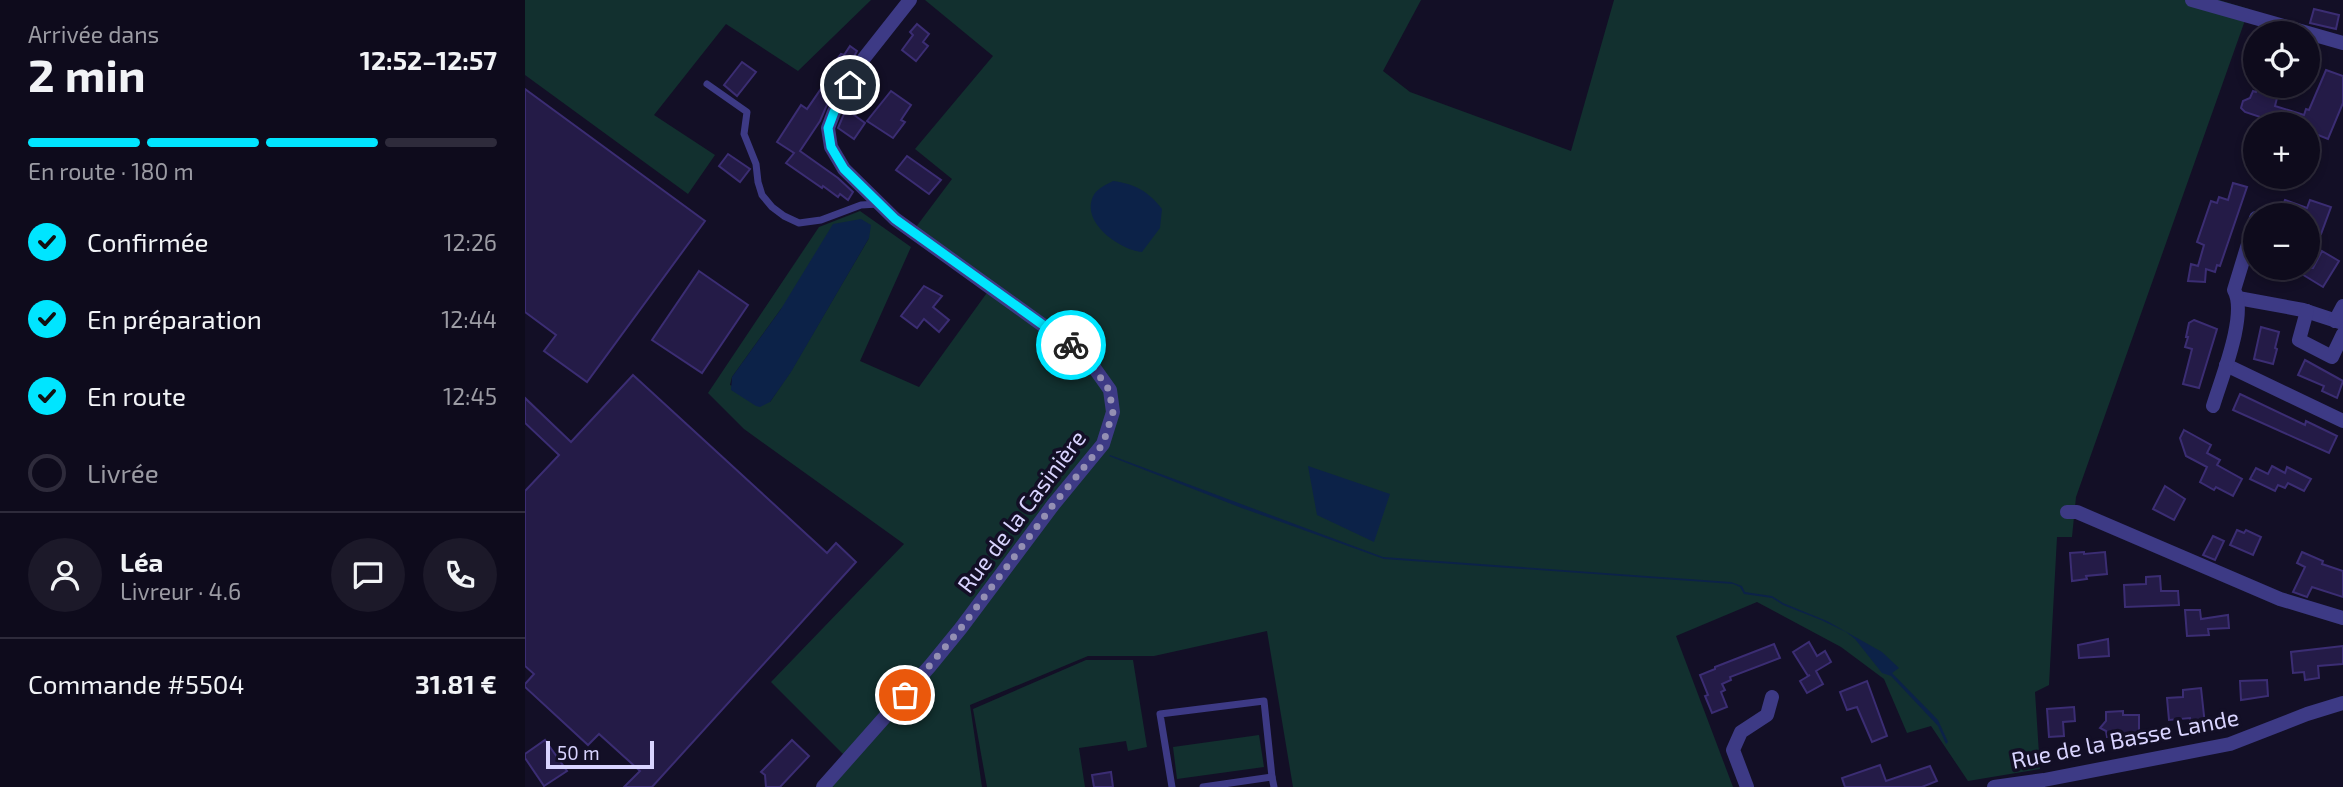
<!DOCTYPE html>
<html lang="fr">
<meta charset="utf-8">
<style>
:root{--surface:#0e0b1c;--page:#1c1929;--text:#f1f3f6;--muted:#9b9ba3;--line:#2e2b3b;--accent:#00e5ff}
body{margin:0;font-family:"Exo 2",sans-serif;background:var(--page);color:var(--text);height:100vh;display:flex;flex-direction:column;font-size:26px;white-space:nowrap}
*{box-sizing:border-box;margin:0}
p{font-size:23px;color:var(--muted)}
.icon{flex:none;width:38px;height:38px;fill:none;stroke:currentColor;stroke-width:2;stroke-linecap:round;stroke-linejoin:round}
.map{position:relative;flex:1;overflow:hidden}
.drawer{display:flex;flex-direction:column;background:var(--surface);width:525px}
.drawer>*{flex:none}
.buttons{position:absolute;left:1718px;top:21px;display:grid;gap:14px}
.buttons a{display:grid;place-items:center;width:77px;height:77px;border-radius:50%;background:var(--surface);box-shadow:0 4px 10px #0003,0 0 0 2px var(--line);font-size:35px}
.scale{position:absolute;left:21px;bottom:18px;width:108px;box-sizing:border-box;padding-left:7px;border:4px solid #d9d4ff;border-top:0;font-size:19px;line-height:24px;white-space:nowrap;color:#d9d4ff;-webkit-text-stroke:5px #130f26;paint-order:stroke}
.pin{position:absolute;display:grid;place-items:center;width:60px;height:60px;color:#fff;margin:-30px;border:4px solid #fff;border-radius:50%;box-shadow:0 2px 7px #0007}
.courier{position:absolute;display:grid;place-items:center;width:70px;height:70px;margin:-35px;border:5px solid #00e5ff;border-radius:50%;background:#fff;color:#222;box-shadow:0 2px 9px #0007}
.headline em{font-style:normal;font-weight:700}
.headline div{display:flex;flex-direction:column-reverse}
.headline{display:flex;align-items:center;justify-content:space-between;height:119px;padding:0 28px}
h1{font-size:46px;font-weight:700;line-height:52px}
.bar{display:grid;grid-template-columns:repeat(4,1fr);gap:10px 7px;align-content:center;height:84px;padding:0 28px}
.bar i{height:9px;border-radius:5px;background:var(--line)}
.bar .on{background:var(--accent)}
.bar p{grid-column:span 4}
.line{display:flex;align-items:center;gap:18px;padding:0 28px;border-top:2px solid var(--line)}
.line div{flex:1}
.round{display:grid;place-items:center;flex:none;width:74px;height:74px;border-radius:37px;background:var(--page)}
ol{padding:0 28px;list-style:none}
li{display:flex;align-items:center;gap:21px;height:77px}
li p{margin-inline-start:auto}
li .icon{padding:7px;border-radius:50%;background:var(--accent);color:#111;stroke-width:4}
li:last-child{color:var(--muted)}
li i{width:38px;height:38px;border:4px solid var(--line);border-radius:50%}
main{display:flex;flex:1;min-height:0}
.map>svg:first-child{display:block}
.green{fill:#12302f;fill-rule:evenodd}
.water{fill:#0c2248}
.building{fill:#241b47;stroke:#3b2d73;stroke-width:2}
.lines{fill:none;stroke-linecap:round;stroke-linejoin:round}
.service{stroke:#3d3a85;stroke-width:7}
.minor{stroke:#3d3a85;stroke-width:14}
.done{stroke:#948fb3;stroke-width:7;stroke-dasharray:0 12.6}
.route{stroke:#00e5ff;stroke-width:9}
.labels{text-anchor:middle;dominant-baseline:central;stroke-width:7;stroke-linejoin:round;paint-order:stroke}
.street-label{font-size:23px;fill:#d9d4ff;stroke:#130f26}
</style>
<main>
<section class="drawer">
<div class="headline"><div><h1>2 min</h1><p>Arrivée dans</p></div><em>12:52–12:57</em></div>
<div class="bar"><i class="on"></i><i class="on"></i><i class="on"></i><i></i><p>En route · 180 m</p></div>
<ol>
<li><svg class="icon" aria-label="check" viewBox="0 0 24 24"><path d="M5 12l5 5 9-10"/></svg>Confirmée<p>12:26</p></li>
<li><svg class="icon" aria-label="check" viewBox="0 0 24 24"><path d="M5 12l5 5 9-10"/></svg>En préparation<p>12:44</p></li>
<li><svg class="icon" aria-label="check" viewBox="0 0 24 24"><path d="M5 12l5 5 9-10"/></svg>En route<p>12:45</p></li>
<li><i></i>Livrée</li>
</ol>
<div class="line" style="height:126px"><a class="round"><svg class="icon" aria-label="person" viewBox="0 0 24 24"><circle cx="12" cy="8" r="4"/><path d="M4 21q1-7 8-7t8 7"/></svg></a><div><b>Léa</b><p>Livreur · 4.6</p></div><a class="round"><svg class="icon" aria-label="chat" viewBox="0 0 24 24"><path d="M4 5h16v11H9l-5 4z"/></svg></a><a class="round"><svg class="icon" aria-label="phone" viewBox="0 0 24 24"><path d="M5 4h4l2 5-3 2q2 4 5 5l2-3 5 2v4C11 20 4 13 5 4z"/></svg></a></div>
<div class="line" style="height:91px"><div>Commande #5504</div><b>31.81 €</b></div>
</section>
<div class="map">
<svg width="1818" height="787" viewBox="0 0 1818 787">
<rect width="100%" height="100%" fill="#130f26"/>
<g class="green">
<path d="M 0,0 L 346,0 L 273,71 L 201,24 L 129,115 L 190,155 L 163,194 L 0,75 Z"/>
<path d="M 400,0 L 896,0 L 858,71 L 885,92 L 1046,151 L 1089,0 L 1694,0 L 1724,9 L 1551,497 L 1547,537 L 1532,537 L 1524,685 L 1510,692 L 1515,769 L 1443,781 L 1406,726 L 1382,733 L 1359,679 L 1316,647 L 1232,602 L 1151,636 L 1208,787 L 768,787 L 742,631 L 629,656 L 563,656 L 445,705 L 457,787 L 304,787 L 327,763 L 246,682 L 379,544 L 219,429 L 183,393 L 294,227 L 335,211 L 386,247 L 335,361 L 394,387 L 469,283 L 391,227 L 427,179 L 390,149 L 468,56 ZM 344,238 L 266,371 L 245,402 L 205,385 L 207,377 L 256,309 Z"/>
<path d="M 561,660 L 608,660 L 622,747 L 603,751 L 601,741 L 554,748 L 560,787 L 462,787 L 448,709 Z"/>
<path d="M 734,735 L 739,767 L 652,779 L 648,747 Z"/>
</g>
<g class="water">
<path d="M 588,181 C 610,184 623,191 637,209 L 635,228 L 617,252 C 594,250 552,220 570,193 C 574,188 582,184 588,181 Z"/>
<path d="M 336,219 L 346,225 L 344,238 L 266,372 L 245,402 L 235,407 L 231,406 L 206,390 L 207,377 L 256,309 L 308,224 Z"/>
<path d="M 585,455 L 858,557 L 1206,582 L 1217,586 L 1220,592 L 1247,596 L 1258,603 L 1302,621 L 1357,652 L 1374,668 L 1367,673 L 1413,720 L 1423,742 L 1421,744 L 1413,726 L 1366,676 L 1357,673 L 1330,639 L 1321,632 L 1296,620 L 1258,605 L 1247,598 L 1219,594 L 1215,587 L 1208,584 L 859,559 L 714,507 L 584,456 Z"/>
<path d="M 783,466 L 865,494 L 849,542 L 792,515 Z"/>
</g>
<g class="building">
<path d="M 1789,9 L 1814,15 L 1811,29 L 1785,23 Z"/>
<path d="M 392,24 L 404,34 L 398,42 L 403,46 L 391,61 L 377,50 L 388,35 L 385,32 Z"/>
<path d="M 325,46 L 332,51 L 301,107 L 295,121 L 275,151 L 313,178 L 328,192 L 323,200 L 315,194 L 313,197 L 298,186 L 297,188 L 261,163 L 269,153 L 252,142 L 276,105 L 282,109 L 304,77 L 301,74 L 316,54 L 319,55 Z"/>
<path d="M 217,62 L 231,72 L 212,96 L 199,85 Z"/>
<path d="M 1801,70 L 1818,76 L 1818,103 L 1803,139 L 1783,131 L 1783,124 L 1756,124 L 1720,112 L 1716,108 L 1718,101 L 1725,98 L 1728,91 L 1731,92 L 1733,86 L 1747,86 L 1744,96 L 1752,98 L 1750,106 L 1779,115 L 1781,109 L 1784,110 Z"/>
<path d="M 0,89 L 180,221 L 62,382 L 19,351 L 31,335 L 0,312 Z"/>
<path d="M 366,91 L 386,105 L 376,120 L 380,122 L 368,138 L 342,121 Z"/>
<path d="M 321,109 L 340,123 L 329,139 L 313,128 Z"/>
<path d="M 203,154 L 225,169 L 215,182 L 194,166 Z"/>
<path d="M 382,156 L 416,180 L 404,194 L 371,170 Z"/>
<path d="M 1708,183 L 1722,187 L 1695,266 L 1692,265 L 1690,272 L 1681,269 L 1680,282 L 1663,281 L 1666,264 L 1673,266 L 1679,245 L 1672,242 L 1686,201 L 1692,203 L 1694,197 L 1703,200 Z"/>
<path d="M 1760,200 L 1782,208 L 1785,200 L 1806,207 L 1796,234 L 1783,230 L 1783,215 L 1754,215 Z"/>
<path d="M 1797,251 L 1814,261 L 1798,287 L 1767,268 L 1788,268 Z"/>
<path d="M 174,271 L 223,305 L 177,373 L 127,340 Z"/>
<path d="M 399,286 L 417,296 L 408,307 L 424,320 L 414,332 L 399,319 L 392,328 L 376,316 Z"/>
<path d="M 1669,320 L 1692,329 L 1674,388 L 1658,384 L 1667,349 L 1660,347 L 1663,337 L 1661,337 L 1664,323 Z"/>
<path d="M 1736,327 L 1754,332 L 1750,348 L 1752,349 L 1748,364 L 1729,359 Z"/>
<path d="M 1780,360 L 1818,381 L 1812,398 L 1797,391 L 1799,386 L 1773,375 Z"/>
<path d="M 108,375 L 302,553 L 311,543 L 331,562 L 127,787 L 99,787 L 115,771 L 74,734 L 63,745 L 0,687 L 0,684 L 9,674 L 0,666 L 0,491 L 34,455 L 0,423 L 0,398 L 46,442 Z"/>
<path d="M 1715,394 L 1780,425 L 1781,421 L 1812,436 L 1804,453 L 1708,410 Z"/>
<path d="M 1659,430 L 1686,445 L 1682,453 L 1695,460 L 1692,465 L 1717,479 L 1708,496 L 1691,487 L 1689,490 L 1675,482 L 1682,467 L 1661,456 L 1655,438 Z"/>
<path d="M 1747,466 L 1760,473 L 1762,467 L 1786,479 L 1779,491 L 1763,483 L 1760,488 L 1753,485 L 1750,491 L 1725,479 L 1731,468 L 1743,474 Z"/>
<path d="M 1640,486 L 1660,499 L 1649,520 L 1628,509 Z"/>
<path d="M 1712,530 L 1719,533 L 1721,530 L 1736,537 L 1728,555 L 1705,545 Z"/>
<path d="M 1688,536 L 1699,541 L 1690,560 L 1678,555 Z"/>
<path d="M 1559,552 L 1559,554 L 1580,552 L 1582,574 L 1561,576 L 1562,579 L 1547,581 L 1545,553 Z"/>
<path d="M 1777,552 L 1798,561 L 1797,564 L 1818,571 L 1818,597 L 1787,587 L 1782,597 L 1768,592 L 1780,567 L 1772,563 Z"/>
<path d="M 1635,576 L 1636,591 L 1653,591 L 1654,605 L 1600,607 L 1599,585 L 1621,584 L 1621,577 Z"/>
<path d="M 1660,610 L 1675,610 L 1676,619 L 1703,615 L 1704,628 L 1683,629 L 1684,635 L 1662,636 Z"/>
<path d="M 1583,639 L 1584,656 L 1554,658 L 1553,645 Z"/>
<path d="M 1284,642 L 1292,656 L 1300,651 L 1306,662 L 1291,671 L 1298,684 L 1282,693 L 1275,681 L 1285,675 L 1283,676 L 1268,652 Z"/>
<path d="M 1249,644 L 1255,658 L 1205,677 L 1206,680 L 1197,684 L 1200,690 L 1196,692 L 1202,707 L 1187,713 L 1180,696 L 1183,695 L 1175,675 L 1190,669 L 1190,667 Z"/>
<path d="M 1818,646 L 1818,664 L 1793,666 L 1794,678 L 1780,680 L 1779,672 L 1768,673 L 1766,652 Z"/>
<path d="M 1742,680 L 1743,696 L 1716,700 L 1715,681 Z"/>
<path d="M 1342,681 L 1362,736 L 1347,742 L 1332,707 L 1322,710 L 1315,692 Z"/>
<path d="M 1676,688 L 1680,725 L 1666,727 L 1665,718 L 1644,720 L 1642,698 L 1658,697 L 1658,690 Z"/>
<path d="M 1549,707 L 1550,721 L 1538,722 L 1539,736 L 1524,737 L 1522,709 Z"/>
<path d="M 1598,711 L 1598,715 L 1614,715 L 1614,735 L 1582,737 L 1581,731 L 1575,728 L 1581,721 L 1581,712 Z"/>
<path d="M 20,740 L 42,771 L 19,786 L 0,758 L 0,754 Z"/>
<path d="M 267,740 L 284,756 L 255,787 L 241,787 L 240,775 L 236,772 Z"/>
<path d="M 1355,765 L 1361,781 L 1405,766 L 1412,781 L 1397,787 L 1320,787 L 1317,778 Z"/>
<path d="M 586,772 L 588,787 L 569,787 L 567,775 Z"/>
</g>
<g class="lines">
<g class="service">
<path d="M 182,84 L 222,112 L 219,134 L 231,164 L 233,182 L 237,195 L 247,207 L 259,216 L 274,223 L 296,220 L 336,205 L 353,204"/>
<path d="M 647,787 L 635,714 L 739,701 L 747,777"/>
<path d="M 678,787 L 747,777 L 749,787"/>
</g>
<g class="minor">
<path d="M 1667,0 L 1818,43"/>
<path d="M 1713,298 L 1778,310 L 1818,323"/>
<path d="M 1782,311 L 1774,340 L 1807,357 L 1818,334"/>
<path d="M 1810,321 L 1818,306"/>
<path d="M 1701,365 L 1818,421"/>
<path d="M 1688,406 C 1696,379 1723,314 1709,290 L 1731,218"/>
<path d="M 1542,512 L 1552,512 L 1755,599 L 1818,618"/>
<path d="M 298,787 L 405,666 L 436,628 L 528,505 L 578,444 L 588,412 L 585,390 L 558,352 L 530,334 L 370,219 L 319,169 L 306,147 L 303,128 L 309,112 L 336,62 L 385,0"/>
<path d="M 1222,787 L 1208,750 L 1216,732 L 1242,715 L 1247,697"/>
<path d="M 1469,787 L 1519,780 L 1705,744 L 1782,714 L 1818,703"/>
</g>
</g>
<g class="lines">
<path class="done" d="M 380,695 L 436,628 L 528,505 L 578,444 L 588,412 L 584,390 L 558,352 L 546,345"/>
<path class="route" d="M 325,85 L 309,112 L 303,128 L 306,147 L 319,169 L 370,219 L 546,345"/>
</g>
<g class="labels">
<g class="street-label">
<text transform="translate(496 511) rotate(-53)">Rue de la Casinière</text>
<text transform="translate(1600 738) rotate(-11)">Rue de la Basse Lande</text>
</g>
</g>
</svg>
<div class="buttons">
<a><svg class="icon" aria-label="locate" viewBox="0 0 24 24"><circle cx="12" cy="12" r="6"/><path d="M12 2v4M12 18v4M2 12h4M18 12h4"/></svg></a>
<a>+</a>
<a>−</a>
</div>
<div class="scale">50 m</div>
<div class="pin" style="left:380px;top:695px;background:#ea580c"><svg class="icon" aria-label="bag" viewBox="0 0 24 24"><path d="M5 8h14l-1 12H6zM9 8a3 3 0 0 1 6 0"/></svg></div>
<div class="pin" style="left:325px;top:85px;background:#1f2937"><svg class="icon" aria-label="home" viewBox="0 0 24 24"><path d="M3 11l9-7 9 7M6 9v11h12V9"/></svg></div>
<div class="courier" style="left:546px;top:345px"><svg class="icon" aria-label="bike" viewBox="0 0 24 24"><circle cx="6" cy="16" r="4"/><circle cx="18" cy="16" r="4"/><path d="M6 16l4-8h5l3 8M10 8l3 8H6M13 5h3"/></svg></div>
</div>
</main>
